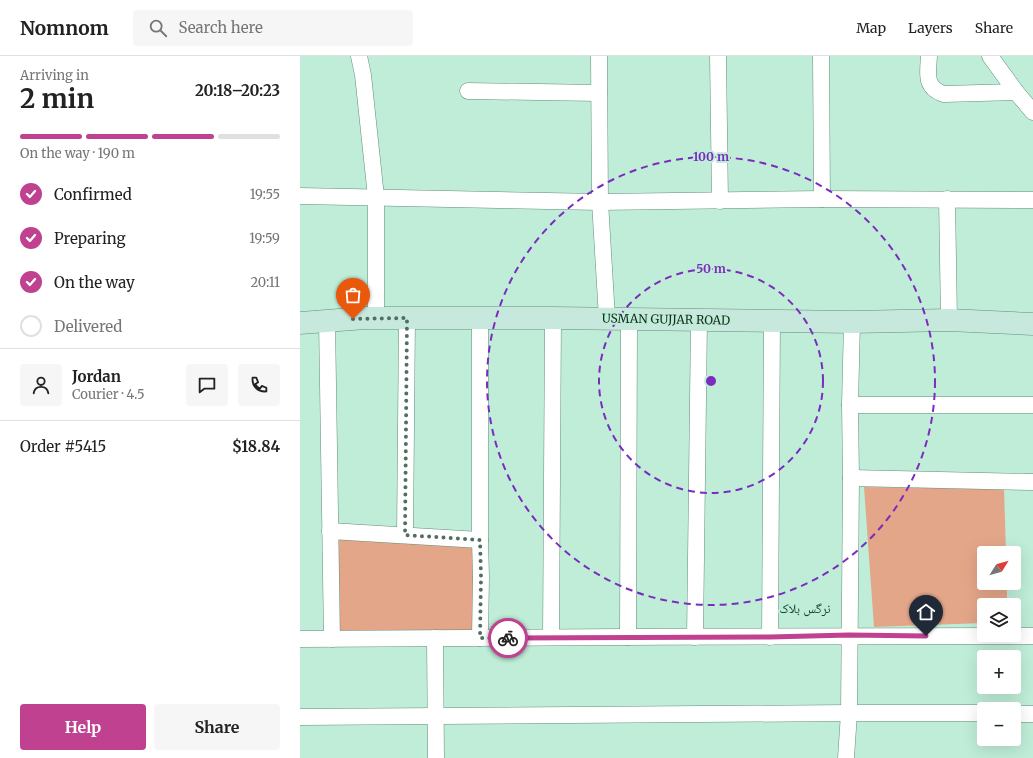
<!DOCTYPE html>
<meta charset="utf-8">
<style>
:root{--surface:#fff;--page:#f6f6f6;--text:#222;--muted:#767676;--line:#e0e0e0;--accent:#bf418f}
body{margin:0;font-family:Merriweather,"Noto Naskh Arabic",serif;background:var(--page);color:var(--text);height:100vh;display:flex;flex-direction:column;font-size:15px;white-space:nowrap}
*{box-sizing:border-box;margin:0}
p{font-size:13px;color:var(--muted)}
.icon{flex:none;width:22px;height:22px;fill:none;stroke:currentColor;stroke-width:2;stroke-linecap:round;stroke-linejoin:round}
.map{position:relative;flex:1;overflow:hidden}
.side{display:flex;flex-direction:column;background:var(--surface);width:300px}
.side>*{flex:none}
.needle{width:26px;rotate:53deg}
.buttons{position:absolute;left:677px;top:490px;display:grid;gap:8px}
.buttons a{display:grid;place-items:center;width:44px;height:44px;border-radius:4px;background:var(--surface);box-shadow:0 4px 16px #0002;font-size:20px}
.pin{position:absolute;display:grid;place-items:center;width:34px;height:34px;color:#fff;margin:-41px -17px;border-radius:50% 50% 50% 0;rotate:-45deg;box-shadow:0 0 4px #0007}
.pin .icon{rotate:45deg}
.courier{position:absolute;display:grid;place-items:center;width:40px;height:40px;margin:-20px;border:3px solid #bf418f;border-radius:50%;background:#fff;color:#222;box-shadow:0 1px 5px #0007}
.headline em{font-style:normal;font-weight:700}
.headline div{display:flex;flex-direction:column-reverse}
.headline{display:flex;align-items:center;justify-content:space-between;height:68px;padding:0 20px}
h1{font-size:26px;font-weight:700;line-height:30px}
.bar{display:grid;grid-template-columns:repeat(4,1fr);gap:6px 4px;align-content:center;height:48px;padding:0 20px}
.bar i{height:5px;border-radius:3px;background:var(--line)}
.bar .active{background:var(--accent)}
.bar p{grid-column:span 4}
.line{display:flex;align-items:center;gap:10px;padding:0 20px;border-top:1px solid var(--line)}
.line div{flex:1}
.round{display:grid;place-items:center;flex:none;width:42px;height:42px;border-radius:4px;background:var(--page)}
ol{padding:0 20px;list-style:none}
li{display:flex;align-items:center;gap:12px;height:44px}
li p{margin-inline-start:auto}
li .icon{padding:4px;border-radius:50%;background:var(--accent);color:#fff;stroke-width:4}
li:last-child{color:var(--muted)}
li i{width:22px;height:22px;border:2px solid var(--line);border-radius:50%}
.button{display:flex;gap:8px;margin-top:auto;padding:8px 20px}
.button a{flex:1;height:46px;border-radius:4px;background:var(--accent);color:#fff;font-size:16px;font-weight:700;line-height:46px;text-align:center}
.button a+a{background:var(--page);color:var(--text)}
header{display:flex;align-items:center;gap:24px;box-sizing:border-box;height:56px;padding:0 20px;background:var(--surface);border-bottom:1px solid var(--line)}
header strong{font-size:19px}
nav{display:flex;gap:22px;margin-inline-start:auto;font-size:14px}
.search{width:280px;height:36px;background:var(--page);display:flex;align-items:center;gap:10px;box-sizing:border-box;padding:0 14px;border-radius:4px;color:var(--muted);font-size:15px}
main{display:flex;flex:1;min-height:0}
.map>svg:first-child{display:block}
.green{fill:#e4a689}
.lines{fill:none;stroke-linecap:round;stroke-linejoin:round}
.street-casing{stroke:#638e7b;stroke-width:17}
.secondary-casing{stroke:#638e7b;stroke-width:23}
.street{stroke:#fff;stroke-width:16}
.secondary{stroke:#c7e8dc;stroke-width:22}
.done{stroke:#526e62;stroke-width:4;stroke-dasharray:0 7.2}
.route{stroke:#bf418f;stroke-width:5}
.ring{fill:none;stroke:#7b2cbf;stroke-width:2;stroke-dasharray:7 5}
.labels{text-anchor:middle;dominant-baseline:central;stroke-width:4;stroke-linejoin:round;paint-order:stroke}
.street-label{font-size:12px;fill:#182a23;stroke:#bfedd8}
.neighbourhood-label{font-size:13px;fill:#143e2f;stroke:#bfedd8}
.centre{fill:#7b2cbf;stroke:#bfedd8;stroke-width:2}
.ring-label{font-size:12px;text-anchor:middle;font-weight:bold;fill:#7b2cbf;stroke:#bfedd8;stroke-width:4;stroke-linejoin:round;paint-order:stroke}
</style>
<header>
<strong>Nomnom</strong>
<div class="search"><svg class="icon" aria-label="search" viewBox="0 0 24 24"><circle cx="10" cy="10" r="6"/><path d="M15 15l6 6"/></svg>Search here</div>
<nav><a>Map</a><a>Layers</a><a>Share</a></nav>
</header>
<main>
<section class="side">
<div class="headline"><div><h1>2 min</h1><p>Arriving in</p></div><em>20:18–20:23</em></div>
<div class="bar"><i class="active"></i><i class="active"></i><i class="active"></i><i></i><p>On the way · 190 m</p></div>
<ol>
<li><svg class="icon" aria-label="check" viewBox="0 0 24 24"><path d="M5 12l5 5 9-10"/></svg>Confirmed<p>19:55</p></li>
<li><svg class="icon" aria-label="check" viewBox="0 0 24 24"><path d="M5 12l5 5 9-10"/></svg>Preparing<p>19:59</p></li>
<li><svg class="icon" aria-label="check" viewBox="0 0 24 24"><path d="M5 12l5 5 9-10"/></svg>On the way<p>20:11</p></li>
<li><i></i>Delivered</li>
</ol>
<div class="line" style="height:72px"><a class="round"><svg class="icon" aria-label="person" viewBox="0 0 24 24"><circle cx="12" cy="8" r="4"/><path d="M4 21q1-7 8-7t8 7"/></svg></a><div><b>Jordan</b><p>Courier · 4.5</p></div><a class="round"><svg class="icon" aria-label="chat" viewBox="0 0 24 24"><path d="M4 5h16v11H9l-5 4z"/></svg></a><a class="round"><svg class="icon" aria-label="phone" viewBox="0 0 24 24"><path d="M5 4h4l2 5-3 2q2 4 5 5l2-3 5 2v4C11 20 4 13 5 4z"/></svg></a></div>
<div class="line" style="height:52px"><div>Order #5415</div><b>$18.84</b></div>
<div class="button"><a>Help</a><a>Share</a></div>
</section>
<div class="map">
<svg width="733" height="702" viewBox="0 0 733 702">
<rect width="100%" height="100%" fill="#bfedd8"/>
<g class="green">
<path d="M 564,431 L 704,433 L 706,497 L 684,497 L 684,527 L 707,527 L 707,549 L 684,549 L 684,567 L 574,571 Z"/>
<path d="M 36,480 L 174,490 L 172,576 L 38,576 Z"/>
</g>
<g class="lines">
<g class="street-casing">
<g id="street">
<path d="M 59,0 L 63,19 L 76,141 L 76,262"/>
<path d="M 299,0 L 300,146 L 307,262"/>
<path d="M 418,0 L 420,145"/>
<path d="M 521,0 L 522,143"/>
<path d="M 629,0 C 628,17 624,32 644,38 L 716,36"/>
<path d="M 690,0 L 716,36 L 733,56"/>
<path d="M 168,35 L 299,37"/>
<path d="M 0,140 L 300,146 L 522,143 L 733,144"/>
<path d="M 647,143 L 649,264"/>
<path d="M 27,265 L 32,583"/>
<path d="M 550,349 L 733,349"/>
<path d="M 551,422 L 733,426"/>
<path d="M 30,475 L 180,484"/>
<path d="M 105,479 L 107,262"/>
<path d="M 251,581 L 253,262"/>
<path d="M 328,581 L 329,263"/>
<path d="M 395,581 L 399,264"/>
<path d="M 470,581 L 472,265"/>
<path d="M 135,582 L 136,702"/>
<path d="M 180,582 L 181,521 L 180,484 L 180,262"/>
<path d="M 0,583 C 244,582 489,579 733,580"/>
<path d="M 714,658 L 733,658"/>
<path d="M 0,661 L 549,657 L 684,657"/>
<path d="M 546,702 L 549,657 L 551,422 L 550,349 L 552,266"/>
</g>
</g>
<g class="secondary-casing">
<path id="secondary" d="M 0,267 L 65,262 L 253,262 L 552,266 L 649,264 L 733,268"/>
</g>
<use href="#street" class="street"/>
<use href="#secondary" class="secondary"/>
</g>
<g class="lines">
<path class="done" d="M 53,263 L 107,262 L 105,479 L 180,484 L 181,521 L 180,582 L 208,582"/>
<path class="route" d="M 208,582 L 470,581 L 549,579 L 626,580"/>
</g>
<g class="ring">
<circle cx="411" cy="325" r="112"/>
<circle cx="411" cy="325" r="224"/>
</g>
<g class="labels">
<g class="street-label">
<text transform="translate(366 263) rotate(1)">USMAN GUJJAR ROAD</text>
</g>
<g class="neighbourhood-label">
<text x="505" y="552">نرگس بلاک</text>
</g>
</g>
<circle cx="411" cy="325" r="6" class="centre"/>
<g class="ring-label">
<text x="411" y="105">100 m</text>
<text x="411" y="217">50 m</text>
</g>
</svg>
<div class="buttons">
<a><svg class="needle" viewBox="-14 -14 28 28"><path d="M0-13l5 13h-10z" fill="#e53935"/><path d="M0 13l5-13h-10z" fill="#767676"/></svg></a>
<a><svg class="icon" aria-label="layers" viewBox="0 0 24 24"><path d="M12 4l9 5-9 5-9-5zM3 14l9 5 9-5"/></svg></a>
<a>+</a>
<a>−</a>
</div>
<div class="pin" style="left:53px;top:263px;background:#ea580c"><svg class="icon" aria-label="bag" viewBox="0 0 24 24"><path d="M5 8h14l-1 12H6zM9 8a3 3 0 0 1 6 0"/></svg></div>
<div class="pin" style="left:626px;top:580px;background:#1f2937"><svg class="icon" aria-label="home" viewBox="0 0 24 24"><path d="M3 11l9-7 9 7M6 9v11h12V9"/></svg></div>
<div class="courier" style="left:208px;top:582px"><svg class="icon" aria-label="bike" viewBox="0 0 24 24"><circle cx="6" cy="16" r="4"/><circle cx="18" cy="16" r="4"/><path d="M6 16l4-8h5l3 8M10 8l3 8H6M13 5h3"/></svg></div>
</div>
</main>
